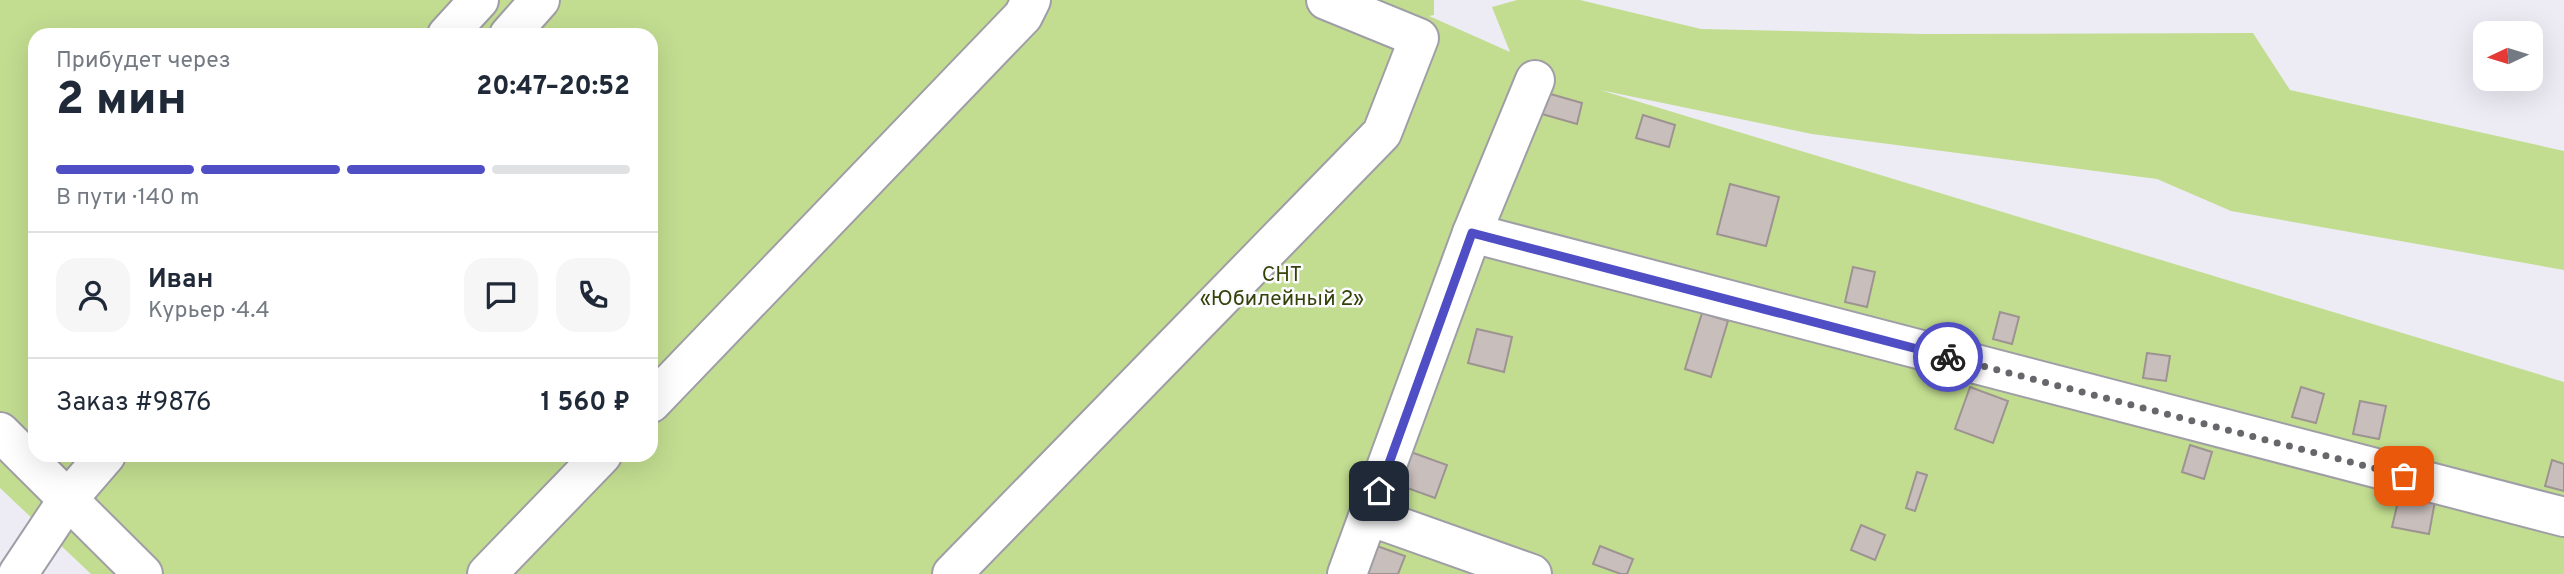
<!DOCTYPE html>
<html lang="ru">
<meta charset="utf-8">
<style>
:root{--surface:#fff;--page:#f6f6f7;--text:#1f2937;--muted:#747a83;--line:#e0e1e3;--accent:#4f4ec4}
body{margin:0;font-family:Overpass,sans-serif;background:var(--page);color:var(--text);height:100vh;display:flex;flex-direction:column;font-size:26px;white-space:nowrap}
*{box-sizing:border-box;margin:0}
p{font-size:23px;color:var(--muted)}
.icon{flex:none;width:38px;height:38px;fill:none;stroke:currentColor;stroke-width:2;stroke-linecap:round;stroke-linejoin:round}
.map{position:relative;flex:1;overflow:hidden}
.sheet{position:absolute;left:28px;top:28px;width:630px;height:434px;display:flex;flex-direction:column;background:var(--surface);border-radius:21px;box-shadow:0 7px 28px #0002}
.sheet>*{flex:none}
.needle{width:46px;rotate:266deg}
.buttons{position:absolute;left:2473px;top:21px;display:grid;gap:14px}
.buttons a{display:grid;place-items:center;width:70px;height:70px;border-radius:14px;background:var(--surface);box-shadow:0 7px 28px #0002;font-size:35px}
.pin{position:absolute;display:grid;place-items:center;width:60px;height:60px;color:#fff;margin:-30px;border-radius:14px;box-shadow:0 4px 10px #0006}
.courier{position:absolute;display:grid;place-items:center;width:70px;height:70px;margin:-35px;border:5px solid #4f4ec4;border-radius:50%;background:#fff;color:#222;box-shadow:0 2px 9px #0007}
.headline em{font-style:normal;font-weight:800}
.headline div{display:flex;flex-direction:column-reverse}
.headline{display:flex;align-items:center;justify-content:space-between;height:119px;padding:0 28px}
h1{font-size:46px;font-weight:800;line-height:52px}
.bar{display:grid;grid-template-columns:repeat(4,1fr);gap:10px 7px;align-content:center;height:84px;padding:0 28px}
.bar i{height:9px;border-radius:5px;background:var(--line)}
.bar .active{background:var(--accent)}
.bar p{grid-column:span 4}
.line{display:flex;align-items:center;gap:18px;padding:0 28px;border-top:2px solid var(--line)}
.line div{flex:1}
.round{display:grid;place-items:center;flex:none;width:74px;height:74px;border-radius:21px;background:var(--page)}
.map>svg:first-child{display:block}
.green{fill:#c2dd90;fill-rule:evenodd}
.building{fill:#c8bebc;stroke:#9d9391;stroke-width:2}
.lines{fill:none;stroke-linecap:round;stroke-linejoin:round}
.minor-casing{stroke:#9f9ea6;stroke-width:42}
.minor{stroke:#fff;stroke-width:38}
.done{stroke:#66666b;stroke-width:7;stroke-dasharray:0 12.6}
.route{stroke:#4f4ec4;stroke-width:9}
.labels{text-anchor:middle;dominant-baseline:central;stroke-width:5;stroke-linejoin:round;paint-order:stroke}
.park-label{font-size:21px;fill:#334307;stroke:#fbfafe}
</style>
<div class="map">
<svg width="2564" height="574" viewBox="0 0 2564 574">
<rect width="100%" height="100%" fill="#edecf5"/>
<path class="green" d="M 0,0 L 1434,0 L 1434,15 L 1429,16 L 1510,52 L 1492,7 L 1517,0 L 1580,0 L 1701,29 L 1923,34 L 2253,33 L 2290,90 L 2564,151 L 2564,270 L 2231,211 L 2157,179 L 1812,134 L 1600,90 L 2564,382 L 2564,574 L 91,574 L 0,488 ZM 35,35 L 651,35 L 651,455 L 35,455 Z"/>
<g class="building">
<path d="M 1547,93 L 1582,103 L 1577,124 L 1542,114 Z"/>
<path d="M 1643,115 L 1675,125 L 1669,147 L 1636,138 Z"/>
<path d="M 1730,184 L 1779,197 L 1766,246 L 1717,234 Z"/>
<path d="M 1853,267 L 1875,272 L 1867,307 L 1845,302 Z"/>
<path d="M 2000,312 L 2019,317 L 2012,344 L 1993,339 Z"/>
<path d="M 1702,313 L 1728,321 L 1711,377 L 1685,369 Z"/>
<path d="M 1477,329 L 1512,337 L 1504,372 L 1468,363 Z"/>
<path d="M 2147,353 L 2170,356 L 2166,381 L 2143,378 Z"/>
<path d="M 1970,387 L 2008,401 L 1993,443 L 1955,429 Z"/>
<path d="M 2301,387 L 2324,394 L 2316,423 L 2292,417 Z"/>
<path d="M 2360,401 L 2386,406 L 2379,439 L 2353,434 Z"/>
<path d="M 2190,445 L 2212,452 L 2204,479 L 2182,472 Z"/>
<path d="M 1408,451 L 1447,465 L 1435,498 L 1396,484 Z"/>
<path d="M 2552,460 L 2564,464 L 2564,491 L 2545,486 Z"/>
<path d="M 1917,472 L 1927,475 L 1915,511 L 1906,508 Z"/>
<path d="M 2400,493 L 2435,501 L 2429,534 L 2392,527 Z"/>
<path d="M 1861,525 L 1885,535 L 1875,560 L 1851,550 Z"/>
<path d="M 1377,546 L 1405,556 L 1398,574 L 1367,574 Z"/>
<path d="M 1600,546 L 1633,559 L 1627,574 L 1621,574 L 1593,564 Z"/>
</g>
<g class="lines">
<g class="minor-casing">
<g id="minor">
<path d="M 447,35 L 479,0"/>
<path d="M 509,35 L 540,0"/>
<path d="M 1472,233 L 1535,80"/>
<path d="M 651,403 L 1023,16 L 1031,0"/>
<path d="M 0,432 L 143,574"/>
<path d="M 1369,516 L 1532,574"/>
<path d="M 18,574 L 68,499 L 106,455"/>
<path d="M 487,574 L 602,455"/>
<path d="M 952,574 L 1382,133 L 1419,38 L 1326,0"/>
<path d="M 1347,574 L 1472,233 L 2564,517"/>
</g>
</g>
<use href="#minor" class="minor"/>
</g>
<g class="lines">
<path class="done" d="M 1948,357 L 2404,476"/>
<path class="route" d="M 1379,491 L 1472,233 L 1948,357"/>
</g>
<g class="labels">
<g class="park-label">
<text x="1282" y="275">СНТ<tspan x="1282" dy="24">«Юбилейный 2»</tspan></text>
</g>
</g>
</svg>
<div class="buttons">
<a><svg class="needle" viewBox="-14 -14 28 28"><path d="M0-13l5 13h-10z" fill="#e53935"/><path d="M0 13l5-13h-10z" fill="#747a83"/></svg></a>
</div>
<div class="pin" style="left:2404px;top:476px;background:#ea580c"><svg class="icon" aria-label="bag" viewBox="0 0 24 24"><path d="M5 8h14l-1 12H6zM9 8a3 3 0 0 1 6 0"/></svg></div>
<div class="pin" style="left:1379px;top:491px;background:#1f2937"><svg class="icon" aria-label="home" viewBox="0 0 24 24"><path d="M3 11l9-7 9 7M6 9v11h12V9"/></svg></div>
<div class="courier" style="left:1948px;top:357px"><svg class="icon" aria-label="bike" viewBox="0 0 24 24"><circle cx="6" cy="16" r="4"/><circle cx="18" cy="16" r="4"/><path d="M6 16l4-8h5l3 8M10 8l3 8H6M13 5h3"/></svg></div>
<section class="sheet">
<div class="headline"><div><h1>2 мин</h1><p>Прибудет через</p></div><em>20:47–20:52</em></div>
<div class="bar"><i class="active"></i><i class="active"></i><i class="active"></i><i></i><p>В пути · 140 m</p></div>
<div class="line" style="height:126px"><a class="round"><svg class="icon" aria-label="person" viewBox="0 0 24 24"><circle cx="12" cy="8" r="4"/><path d="M4 21q1-7 8-7t8 7"/></svg></a><div><b>Иван</b><p>Курьер · 4.4</p></div><a class="round"><svg class="icon" aria-label="chat" viewBox="0 0 24 24"><path d="M4 5h16v11H9l-5 4z"/></svg></a><a class="round"><svg class="icon" aria-label="phone" viewBox="0 0 24 24"><path d="M5 4h4l2 5-3 2q2 4 5 5l2-3 5 2v4C11 20 4 13 5 4z"/></svg></a></div>
<div class="line" style="height:91px"><div>Заказ #9876</div><b>1 560 ₽</b></div>
</section>
</div>
